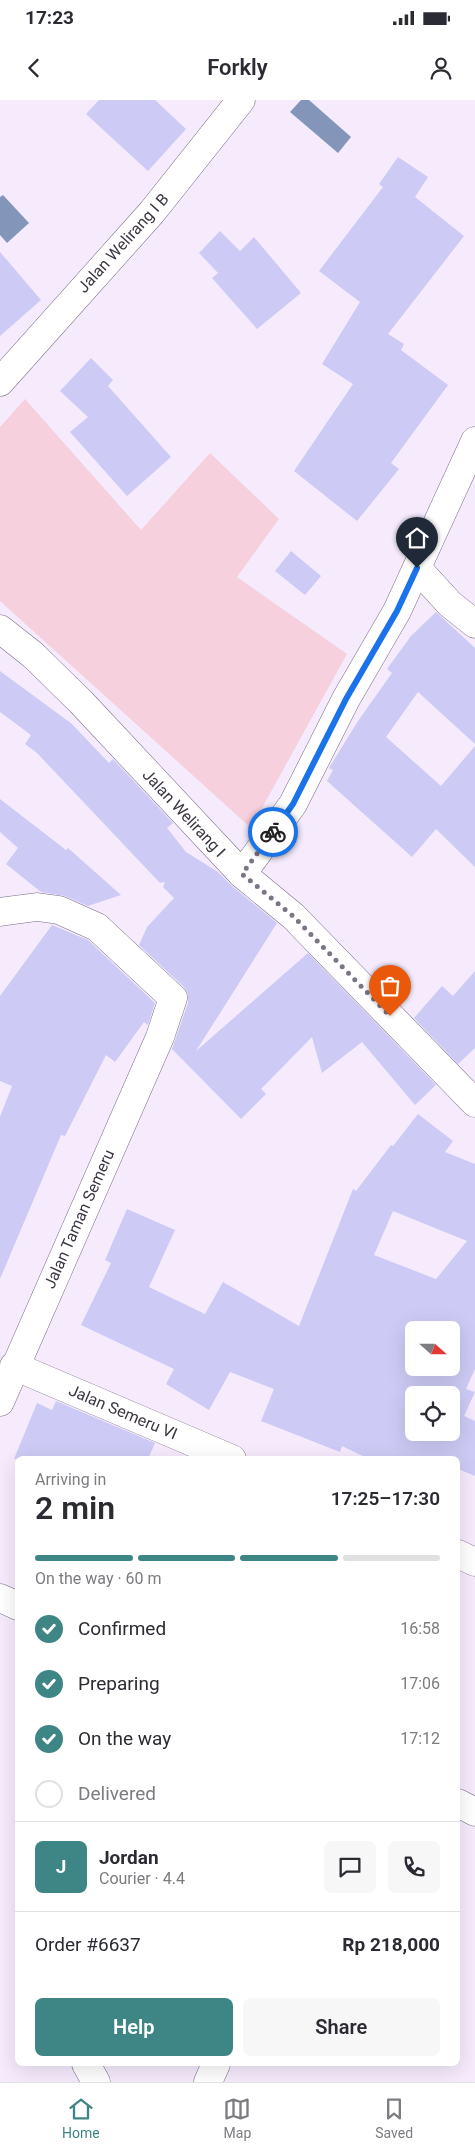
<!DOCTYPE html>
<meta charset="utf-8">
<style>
:root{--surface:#fff;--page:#f7f7f7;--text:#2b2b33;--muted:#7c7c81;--line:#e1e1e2;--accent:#3e8685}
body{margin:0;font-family:Roboto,sans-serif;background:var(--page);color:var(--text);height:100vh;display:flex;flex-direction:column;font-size:19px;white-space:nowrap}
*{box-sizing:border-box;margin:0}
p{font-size:16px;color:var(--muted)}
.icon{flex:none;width:28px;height:28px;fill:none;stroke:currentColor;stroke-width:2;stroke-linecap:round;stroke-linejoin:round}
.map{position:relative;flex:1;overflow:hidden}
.side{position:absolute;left:15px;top:1356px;width:445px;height:610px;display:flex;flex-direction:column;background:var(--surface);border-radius:8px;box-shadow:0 5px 20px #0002}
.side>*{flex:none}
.needle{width:32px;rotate:111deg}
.buttons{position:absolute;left:405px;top:1221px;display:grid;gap:10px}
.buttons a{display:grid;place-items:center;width:55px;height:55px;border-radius:8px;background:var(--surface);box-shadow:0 5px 20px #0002;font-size:25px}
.pin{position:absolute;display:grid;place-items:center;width:42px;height:42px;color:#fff;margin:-51px -21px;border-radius:50% 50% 50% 0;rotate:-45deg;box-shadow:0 0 5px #0007}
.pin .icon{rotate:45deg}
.courier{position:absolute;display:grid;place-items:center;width:50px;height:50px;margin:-25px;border:4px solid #1a73e8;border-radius:50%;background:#fff;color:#222;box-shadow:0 1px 6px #0007}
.overview em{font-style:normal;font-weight:600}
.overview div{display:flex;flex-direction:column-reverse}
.overview{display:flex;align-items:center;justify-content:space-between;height:85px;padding:0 20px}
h1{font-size:32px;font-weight:600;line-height:38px}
.bar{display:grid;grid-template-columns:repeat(4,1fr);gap:8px 5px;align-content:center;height:60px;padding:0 20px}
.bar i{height:6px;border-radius:4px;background:var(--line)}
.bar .active{background:var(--accent)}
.bar p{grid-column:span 4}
.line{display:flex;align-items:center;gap:12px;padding:0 20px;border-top:1px solid var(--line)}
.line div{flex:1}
.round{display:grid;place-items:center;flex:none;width:52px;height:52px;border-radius:8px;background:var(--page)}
ol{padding:0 20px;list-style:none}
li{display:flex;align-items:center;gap:15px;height:55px}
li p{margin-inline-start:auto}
li .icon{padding:5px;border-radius:50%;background:var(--accent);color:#fff;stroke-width:4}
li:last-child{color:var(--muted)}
li i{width:28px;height:28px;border:2px solid var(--line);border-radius:50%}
.action{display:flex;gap:10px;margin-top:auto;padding:10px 20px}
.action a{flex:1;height:58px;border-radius:8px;background:var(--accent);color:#fff;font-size:20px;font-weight:600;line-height:58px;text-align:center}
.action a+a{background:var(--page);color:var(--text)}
.status{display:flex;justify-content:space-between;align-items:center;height:35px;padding:0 25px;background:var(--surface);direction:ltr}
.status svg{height:14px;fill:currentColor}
header{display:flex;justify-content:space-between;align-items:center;height:65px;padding:0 20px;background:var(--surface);font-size:22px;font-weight:600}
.dock{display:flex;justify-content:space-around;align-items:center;height:70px;border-top:1px solid var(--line);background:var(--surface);font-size:14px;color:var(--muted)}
.dock a{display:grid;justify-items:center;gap:2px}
.dock .active{color:var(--accent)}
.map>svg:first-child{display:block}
.green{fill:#f6d0dd}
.water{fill:#8396b9}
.building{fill:#cdcbf5;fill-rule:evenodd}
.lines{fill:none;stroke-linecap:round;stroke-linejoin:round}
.street-casing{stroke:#7b6c87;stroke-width:29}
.street{stroke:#fff;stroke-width:28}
.done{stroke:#7d7583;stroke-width:5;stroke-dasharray:0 9}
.route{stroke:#1a73e8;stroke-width:6}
.labels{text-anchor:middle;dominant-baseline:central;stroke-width:4;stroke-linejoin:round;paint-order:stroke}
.street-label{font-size:16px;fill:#3c3642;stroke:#fff}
</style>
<div class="status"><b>17:23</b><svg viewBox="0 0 49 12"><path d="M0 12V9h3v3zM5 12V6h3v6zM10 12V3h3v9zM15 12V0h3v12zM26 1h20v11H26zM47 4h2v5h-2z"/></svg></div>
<header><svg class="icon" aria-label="back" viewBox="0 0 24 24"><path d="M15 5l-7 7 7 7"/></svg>Forkly<svg class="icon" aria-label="person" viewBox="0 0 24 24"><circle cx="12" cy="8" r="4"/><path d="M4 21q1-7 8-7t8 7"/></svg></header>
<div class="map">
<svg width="475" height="1982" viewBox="0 0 475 1982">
<rect width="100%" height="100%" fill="#f5ebfd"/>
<path class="green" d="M 25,299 L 141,430 L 210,353 L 279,419 L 237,477 L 347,554 L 251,728 L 0,501 L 0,327 Z"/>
<g class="water">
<path d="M 301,0 L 309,0 L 351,37 L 338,53 L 290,12 Z"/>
<path d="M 3,95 L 29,123 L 7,143 L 0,135 L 0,97 Z"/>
</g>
<g class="building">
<path d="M 99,0 L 155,0 L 186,29 L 148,71 L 86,14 Z"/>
<path d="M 398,57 L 428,77 L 415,97 L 464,136 L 388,234 L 404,244 L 401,250 L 448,285 L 391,363 L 399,369 L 357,421 L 294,371 L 353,284 L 322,264 L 360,202 L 319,171 L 383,87 L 379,84 Z"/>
<path d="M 220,131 L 240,151 L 254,137 L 301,193 L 257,229 L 212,178 L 218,173 L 199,153 Z"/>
<path d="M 0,152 L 41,200 L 0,236 Z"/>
<path d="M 91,258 L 113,280 L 108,286 L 171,357 L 127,396 L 70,332 L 88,317 L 60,291 Z"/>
<path d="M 291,451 L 321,476 L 305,495 L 275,471 Z"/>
<path d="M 436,512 L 475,548 L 475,644 L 418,592 L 386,637 L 441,686 L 475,646 L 475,767 L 436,729 L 412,757 L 327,681 L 333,670 L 329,668 L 358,621 L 392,573 L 387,569 L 411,536 Z"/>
<path d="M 0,571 L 72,624 L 109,663 L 113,659 L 173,723 L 167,728 L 186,752 L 218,772 L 232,786 L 277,823 L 196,951 L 308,853 L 436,985 L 415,1005 L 362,942 L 322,973 L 312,937 L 261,989 L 266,994 L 241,1019 L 172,949 L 188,903 L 188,894 L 184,887 L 139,845 L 147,827 L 174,798 L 163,787 L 165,782 L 160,783 L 37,653 L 25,644 L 31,635 L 0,612 Z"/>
<path d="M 0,699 L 66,750 L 68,748 L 121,795 L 88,806 L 65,796 L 41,792 L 6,764 L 18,748 L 0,732 Z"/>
<path d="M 52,825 L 88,840 L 155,903 L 148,925 L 144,922 L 115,962 L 106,955 L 65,1036 L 61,1035 L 0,1179 L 0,1017 L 12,986 L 0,981 L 0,896 Z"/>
<path d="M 475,871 L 475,948 L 458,964 L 414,918 L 442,886 L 453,896 Z"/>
<path d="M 418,1014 L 453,1041 L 445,1052 L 475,1064 L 475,1269 L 466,1289 L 475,1292 L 464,1316 L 475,1321 L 475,1376 L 458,1369 L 458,1359 L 369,1359 L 342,1346 L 340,1352 L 261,1321 L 274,1289 L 230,1272 L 209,1310 L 166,1284 L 174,1269 L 81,1225 L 111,1163 L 105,1160 L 127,1109 L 175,1130 L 149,1187 L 205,1214 L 223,1182 L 299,1226 L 353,1089 L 356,1091 L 391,1045 L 393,1046 ZM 393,1111 L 467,1141 L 436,1179 L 374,1155 ZM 414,1230 L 451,1230 L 451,1268 L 414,1268 ZM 414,1295 L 451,1295 L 451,1332 L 414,1332 Z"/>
<path d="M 56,1301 L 155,1343 L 148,1359 L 14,1359 L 37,1303 L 52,1310 Z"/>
</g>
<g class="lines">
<g class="street-casing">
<g id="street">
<path d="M 0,282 L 152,112 L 241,0"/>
<path d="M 417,468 L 450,504 L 475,524"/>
<path d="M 0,529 L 33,555 L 81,602 L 242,774 L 293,816 L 475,1003"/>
<path d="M 242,774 L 293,704 L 346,599 L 397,511 L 475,341"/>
<path d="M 0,812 L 37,807 L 59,810 L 97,827 L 173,898 L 160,937 L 0,1302"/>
<path d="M 14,1266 L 232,1359"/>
<path d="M 458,1454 L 475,1462"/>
<path d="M 0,1498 L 18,1506"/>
<path d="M 458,1703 L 475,1712"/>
<path d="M 86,1964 L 96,1982"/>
<path d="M 208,1982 L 216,1964"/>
</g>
</g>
<use href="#street" class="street"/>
</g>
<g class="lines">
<path class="done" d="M 273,732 L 242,774 L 293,816 L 390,916"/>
<path class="route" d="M 273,732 L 293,704 L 346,599 L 397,511 L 417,468"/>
</g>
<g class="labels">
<g class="street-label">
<text transform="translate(123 143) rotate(-48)">Jalan Welirang I B</text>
<text transform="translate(184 713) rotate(47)">Jalan Welirang I</text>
<text transform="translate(79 1119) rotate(-66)">Jalan Taman Semeru</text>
<text transform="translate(123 1312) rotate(23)">Jalan Semeru VI</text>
</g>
</g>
</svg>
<div class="buttons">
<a><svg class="needle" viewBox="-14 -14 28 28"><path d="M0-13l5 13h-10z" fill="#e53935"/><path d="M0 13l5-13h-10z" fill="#7c7c81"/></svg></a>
<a><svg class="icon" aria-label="locate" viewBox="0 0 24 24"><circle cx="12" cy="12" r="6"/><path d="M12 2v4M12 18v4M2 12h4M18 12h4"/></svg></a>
</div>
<div class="pin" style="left:390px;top:916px;background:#ea580c"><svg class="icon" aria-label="bag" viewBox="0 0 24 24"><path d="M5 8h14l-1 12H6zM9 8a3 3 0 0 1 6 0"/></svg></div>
<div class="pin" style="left:417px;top:468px;background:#1f2937"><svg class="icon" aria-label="home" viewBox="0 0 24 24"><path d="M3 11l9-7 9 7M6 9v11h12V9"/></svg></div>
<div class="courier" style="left:273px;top:732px"><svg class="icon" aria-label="bike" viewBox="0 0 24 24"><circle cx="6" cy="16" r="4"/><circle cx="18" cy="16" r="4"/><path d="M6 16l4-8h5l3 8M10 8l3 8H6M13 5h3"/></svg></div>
<section class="side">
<div class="overview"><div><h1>2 min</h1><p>Arriving in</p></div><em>17:25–17:30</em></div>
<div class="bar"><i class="active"></i><i class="active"></i><i class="active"></i><i></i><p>On the way · 60 m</p></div>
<ol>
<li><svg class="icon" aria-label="check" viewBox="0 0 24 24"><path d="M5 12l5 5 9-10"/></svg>Confirmed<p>16:58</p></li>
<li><svg class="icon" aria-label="check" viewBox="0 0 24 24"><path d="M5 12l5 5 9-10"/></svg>Preparing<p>17:06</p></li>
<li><svg class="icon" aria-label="check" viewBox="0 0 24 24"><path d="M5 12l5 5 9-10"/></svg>On the way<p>17:12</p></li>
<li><i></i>Delivered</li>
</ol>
<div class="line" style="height:90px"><b class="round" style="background:var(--accent);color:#fff">J</b><div><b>Jordan</b><p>Courier · 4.4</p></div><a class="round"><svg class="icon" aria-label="chat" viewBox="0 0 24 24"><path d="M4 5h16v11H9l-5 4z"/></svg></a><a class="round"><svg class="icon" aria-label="phone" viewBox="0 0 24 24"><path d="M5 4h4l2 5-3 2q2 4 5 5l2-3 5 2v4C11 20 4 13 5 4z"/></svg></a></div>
<div class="line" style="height:65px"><div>Order #6637</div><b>Rp 218,000</b></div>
<div class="action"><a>Help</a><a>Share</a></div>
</section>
</div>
<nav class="dock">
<a class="active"><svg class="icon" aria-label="home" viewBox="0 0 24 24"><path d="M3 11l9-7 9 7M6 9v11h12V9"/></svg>Home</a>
<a><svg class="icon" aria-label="map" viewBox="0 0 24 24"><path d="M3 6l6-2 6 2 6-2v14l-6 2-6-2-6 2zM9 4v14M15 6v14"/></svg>Map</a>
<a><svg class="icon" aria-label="saved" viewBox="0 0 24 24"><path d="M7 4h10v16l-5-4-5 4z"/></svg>Saved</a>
</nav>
